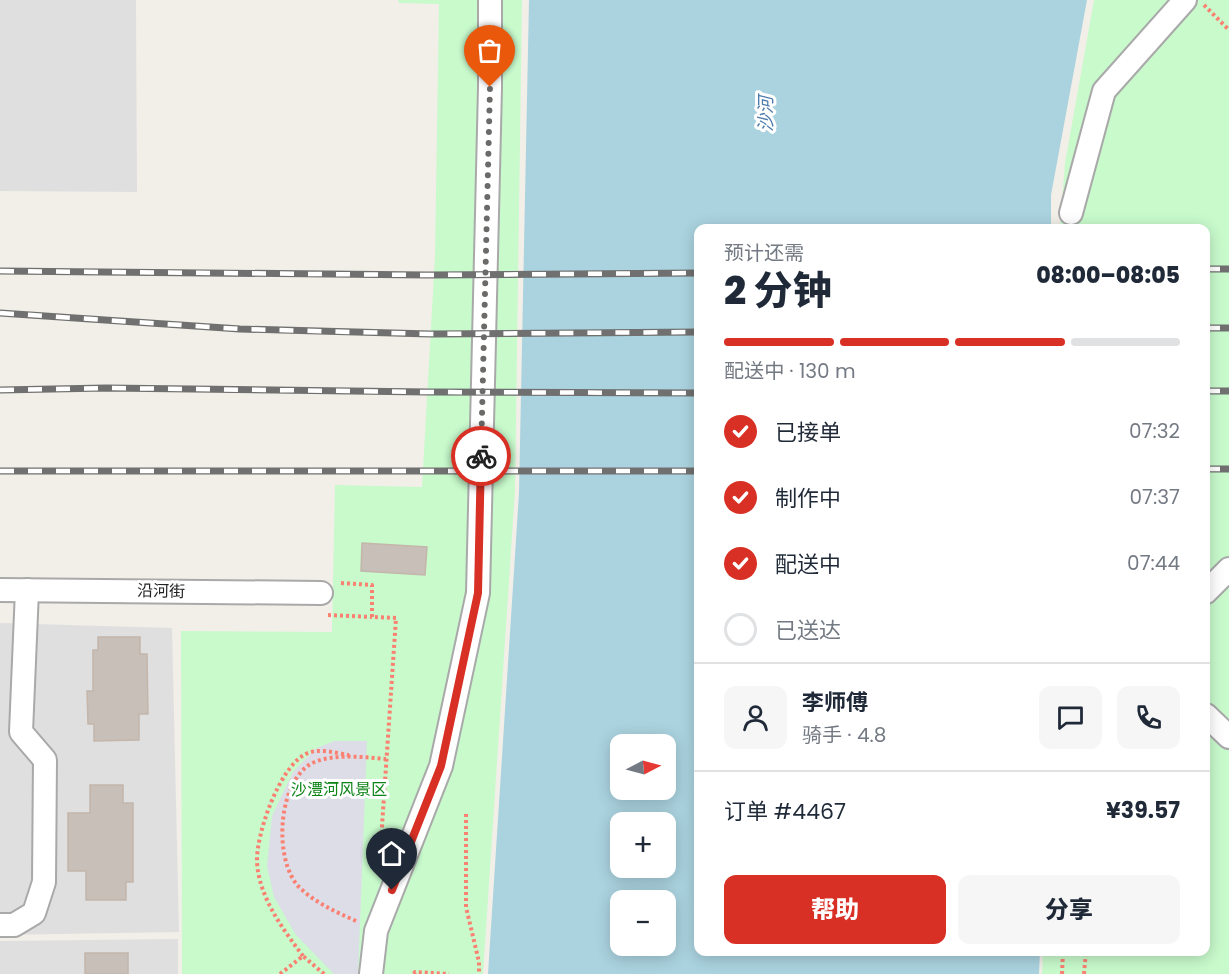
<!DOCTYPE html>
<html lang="zh">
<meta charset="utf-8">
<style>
:root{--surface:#fff;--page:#f6f6f7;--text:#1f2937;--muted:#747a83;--line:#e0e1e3;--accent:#d93025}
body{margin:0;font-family:Poppins,"Noto Sans SC",sans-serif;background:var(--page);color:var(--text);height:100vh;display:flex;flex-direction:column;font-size:22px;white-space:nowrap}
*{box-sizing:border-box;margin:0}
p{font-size:20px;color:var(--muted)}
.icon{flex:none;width:33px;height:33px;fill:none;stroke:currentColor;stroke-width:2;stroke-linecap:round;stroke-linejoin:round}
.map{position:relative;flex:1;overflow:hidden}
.details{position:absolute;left:694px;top:224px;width:516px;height:732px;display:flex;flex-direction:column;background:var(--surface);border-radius:12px;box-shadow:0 3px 15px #0003}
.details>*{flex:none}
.needle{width:39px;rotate:84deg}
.controls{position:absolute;left:610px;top:734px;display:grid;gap:12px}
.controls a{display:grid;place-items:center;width:66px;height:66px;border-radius:12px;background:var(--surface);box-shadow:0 3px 15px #0003;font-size:30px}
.pin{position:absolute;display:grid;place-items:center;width:51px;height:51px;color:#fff;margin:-62px -26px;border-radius:50% 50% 50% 0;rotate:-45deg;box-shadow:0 0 6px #0007}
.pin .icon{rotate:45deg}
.courier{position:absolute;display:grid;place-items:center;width:60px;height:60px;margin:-30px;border:4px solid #d93025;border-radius:50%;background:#fff;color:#222;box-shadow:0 2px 8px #0007}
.head em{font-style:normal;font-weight:800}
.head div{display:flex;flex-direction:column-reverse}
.head{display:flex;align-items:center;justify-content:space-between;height:102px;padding:0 30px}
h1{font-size:39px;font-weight:800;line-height:45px}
.bar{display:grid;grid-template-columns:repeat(4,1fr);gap:9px 6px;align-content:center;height:72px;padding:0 30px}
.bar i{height:8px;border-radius:4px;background:var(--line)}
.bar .on{background:var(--accent)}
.bar p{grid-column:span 4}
.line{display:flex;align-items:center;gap:15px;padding:0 30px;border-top:2px solid var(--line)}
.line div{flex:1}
.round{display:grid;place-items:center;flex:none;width:63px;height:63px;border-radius:12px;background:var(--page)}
ol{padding:0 30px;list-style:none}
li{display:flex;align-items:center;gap:18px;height:66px}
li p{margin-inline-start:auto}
li .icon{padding:6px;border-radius:50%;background:var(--accent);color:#fff;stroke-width:4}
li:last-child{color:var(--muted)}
li i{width:33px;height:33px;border:3px solid var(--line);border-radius:50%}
.action{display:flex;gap:12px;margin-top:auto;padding:12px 30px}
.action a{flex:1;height:69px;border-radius:12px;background:var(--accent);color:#fff;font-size:24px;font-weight:800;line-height:69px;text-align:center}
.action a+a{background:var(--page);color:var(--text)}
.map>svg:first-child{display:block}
.residential{fill:#e0dfdf}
.park{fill:#c8facc}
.plaza{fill:#dddde8}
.water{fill:#aad3df;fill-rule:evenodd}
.building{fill:#c7bfb8;stroke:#c4b6ab;stroke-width:1.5}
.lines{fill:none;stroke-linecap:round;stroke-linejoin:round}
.minor-casing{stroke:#a9a9a9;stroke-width:26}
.path{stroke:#fa8072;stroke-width:4;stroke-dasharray:3 3;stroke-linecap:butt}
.minor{stroke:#fff;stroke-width:22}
.rail-casing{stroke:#707070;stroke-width:7}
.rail{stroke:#fff;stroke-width:4.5;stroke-dasharray:14;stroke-linecap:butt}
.done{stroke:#6b6a68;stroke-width:6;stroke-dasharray:0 10.8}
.route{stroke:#d93025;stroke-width:8}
.labels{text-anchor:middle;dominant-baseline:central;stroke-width:6;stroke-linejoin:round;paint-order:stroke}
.street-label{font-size:16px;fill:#222;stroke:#fff}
.park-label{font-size:16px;fill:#0c8416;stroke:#fff}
.water-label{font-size:18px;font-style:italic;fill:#4a7aab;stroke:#fff}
</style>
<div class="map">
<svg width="1229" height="974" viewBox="0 0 1229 974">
<rect width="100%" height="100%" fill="#f2efe9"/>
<g class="residential">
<path d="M 0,0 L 136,0 L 137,192 L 0,191 Z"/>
<path d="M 0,623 L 172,628 L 179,932 L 0,935 Z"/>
<path d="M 178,939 L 178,974 L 0,974 L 0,941 Z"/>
</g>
<g class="park">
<path d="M 398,0 L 522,0 L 515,490 L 483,974 L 182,974 L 181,631 L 332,632 L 335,485 L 422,487 L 435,256 L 439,4 L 399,3 Z"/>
<path d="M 1094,0 L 1229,0 L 1229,974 L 1042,974 L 1043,951 L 1206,951 L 1206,228 L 1060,228 L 1065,163 Z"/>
</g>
<path class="plaza" d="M 334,741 L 367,741 L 358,974 L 334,974 L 296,935 L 274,897 L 267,866 L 272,816 L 293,772 L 315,749 Z"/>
<path class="water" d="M 529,0 L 1087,0 L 1051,195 L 1051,228 L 699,228 L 699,951 L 1040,951 L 1039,974 L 488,974 L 519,493 ZM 621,744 L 666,744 L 666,789 L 621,789 ZM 621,822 L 666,822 L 666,867 L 621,867 ZM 621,900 L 666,900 L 666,945 L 621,945 Z"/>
<g class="building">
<path d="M 362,543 L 427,547 L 425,575 L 361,571 Z"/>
<path d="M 98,637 L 140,637 L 140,654 L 147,654 L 148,714 L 139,714 L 139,740 L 94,741 L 94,724 L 88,724 L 87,691 L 93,691 L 93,650 L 98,650 Z"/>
<path d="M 90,785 L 123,785 L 123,803 L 133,803 L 133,882 L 126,882 L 126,900 L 86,900 L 86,871 L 68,871 L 68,813 L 90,813 Z"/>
<rect x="85" y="953" width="43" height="21"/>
</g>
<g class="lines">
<g class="minor-casing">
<g id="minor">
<path d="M 1071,213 L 1104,91 L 1185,0"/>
<path d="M 0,590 L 321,593"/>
<path d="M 1206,592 L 1229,569"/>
<path d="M 1206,715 L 1229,737"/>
<path d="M 0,925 L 14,925 L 34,913 L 44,882 L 45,760 L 21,732 L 27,590"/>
<path d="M 371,974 L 376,931 L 441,766 L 478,593 L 490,87 L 490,0"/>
</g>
</g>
<g class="path">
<path d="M 1204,5 L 1229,30"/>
<path d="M 341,583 L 372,585 L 372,617 L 396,618 L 380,856"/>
<path d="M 328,615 L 372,617"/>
<path d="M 466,814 L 466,907 L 479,962 L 479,974"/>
<path d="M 356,921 C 336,912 316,903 300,888 C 272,861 277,775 317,761 C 339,754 363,757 386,759"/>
<path d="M 303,956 C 282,928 259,897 257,862 C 256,834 279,769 304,755 C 316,747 336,753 349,755"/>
<path d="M 280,974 L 303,956 L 324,974"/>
<path d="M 414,974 L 415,972 L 449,974"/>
<path d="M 1062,974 L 1063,951"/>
<path d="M 1084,974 L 1086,951"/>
</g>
<use href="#minor" class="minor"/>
<g class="rail-casing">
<g id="rail">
<path d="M 1206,269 L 1229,269"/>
<path d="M 0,271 L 428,275 L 699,273"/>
<path d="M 0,313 L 240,329 L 430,334 L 699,332"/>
<path d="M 1206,328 L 1229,328"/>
<path d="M 0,390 L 106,388 L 428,392 L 699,393"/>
<path d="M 1206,391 L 1229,391"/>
<path d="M 1206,469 L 1229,469"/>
<path d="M 0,471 L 699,471"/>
</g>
</g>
<use href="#rail" class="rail"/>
</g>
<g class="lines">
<path class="done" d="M 481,456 L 490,87"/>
<path class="route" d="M 392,890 L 441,766 L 478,593 L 481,456"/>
</g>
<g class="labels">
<g class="street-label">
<text transform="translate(161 591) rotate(1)">沿河街</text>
</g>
<g class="park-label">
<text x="339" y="789">沙澧河风景区</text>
</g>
<g class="water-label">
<text transform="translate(765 114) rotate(-90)">沙河</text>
</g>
</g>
</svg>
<div class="controls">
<a><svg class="needle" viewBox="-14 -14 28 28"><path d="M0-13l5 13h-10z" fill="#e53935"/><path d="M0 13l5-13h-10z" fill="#747a83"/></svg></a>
<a>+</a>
<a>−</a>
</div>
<div class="pin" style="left:490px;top:87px;background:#ea580c"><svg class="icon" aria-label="bag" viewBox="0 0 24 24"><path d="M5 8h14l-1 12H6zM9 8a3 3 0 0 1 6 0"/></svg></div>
<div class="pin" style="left:392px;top:890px;background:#1f2937"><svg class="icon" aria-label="home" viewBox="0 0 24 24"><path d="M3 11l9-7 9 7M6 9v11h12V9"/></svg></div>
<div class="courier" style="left:481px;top:456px"><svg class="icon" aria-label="bike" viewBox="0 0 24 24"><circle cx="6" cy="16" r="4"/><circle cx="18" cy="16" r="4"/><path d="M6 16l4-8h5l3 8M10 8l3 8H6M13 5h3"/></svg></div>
<section class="details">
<div class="head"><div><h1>2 分钟</h1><p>预计还需</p></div><em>08:00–08:05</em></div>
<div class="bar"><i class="on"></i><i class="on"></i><i class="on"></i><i></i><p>配送中 · 130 m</p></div>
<ol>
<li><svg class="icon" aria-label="check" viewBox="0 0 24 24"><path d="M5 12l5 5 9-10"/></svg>已接单<p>07:32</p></li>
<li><svg class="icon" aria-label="check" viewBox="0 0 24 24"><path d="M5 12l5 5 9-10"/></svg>制作中<p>07:37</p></li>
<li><svg class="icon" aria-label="check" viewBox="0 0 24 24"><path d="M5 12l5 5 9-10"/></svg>配送中<p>07:44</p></li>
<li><i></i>已送达</li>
</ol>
<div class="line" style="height:108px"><a class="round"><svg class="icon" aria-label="person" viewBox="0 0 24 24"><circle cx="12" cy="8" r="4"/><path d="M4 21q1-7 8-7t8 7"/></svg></a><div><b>李师傅</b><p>骑手 · 4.8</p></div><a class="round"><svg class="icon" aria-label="chat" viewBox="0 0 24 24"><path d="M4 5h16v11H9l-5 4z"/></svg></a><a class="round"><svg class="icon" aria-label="phone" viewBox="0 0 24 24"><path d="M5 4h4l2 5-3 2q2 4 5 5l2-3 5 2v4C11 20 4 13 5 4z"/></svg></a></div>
<div class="line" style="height:78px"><div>订单 #4467</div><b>¥39.57</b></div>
<div class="action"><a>帮助</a><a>分享</a></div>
</section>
</div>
